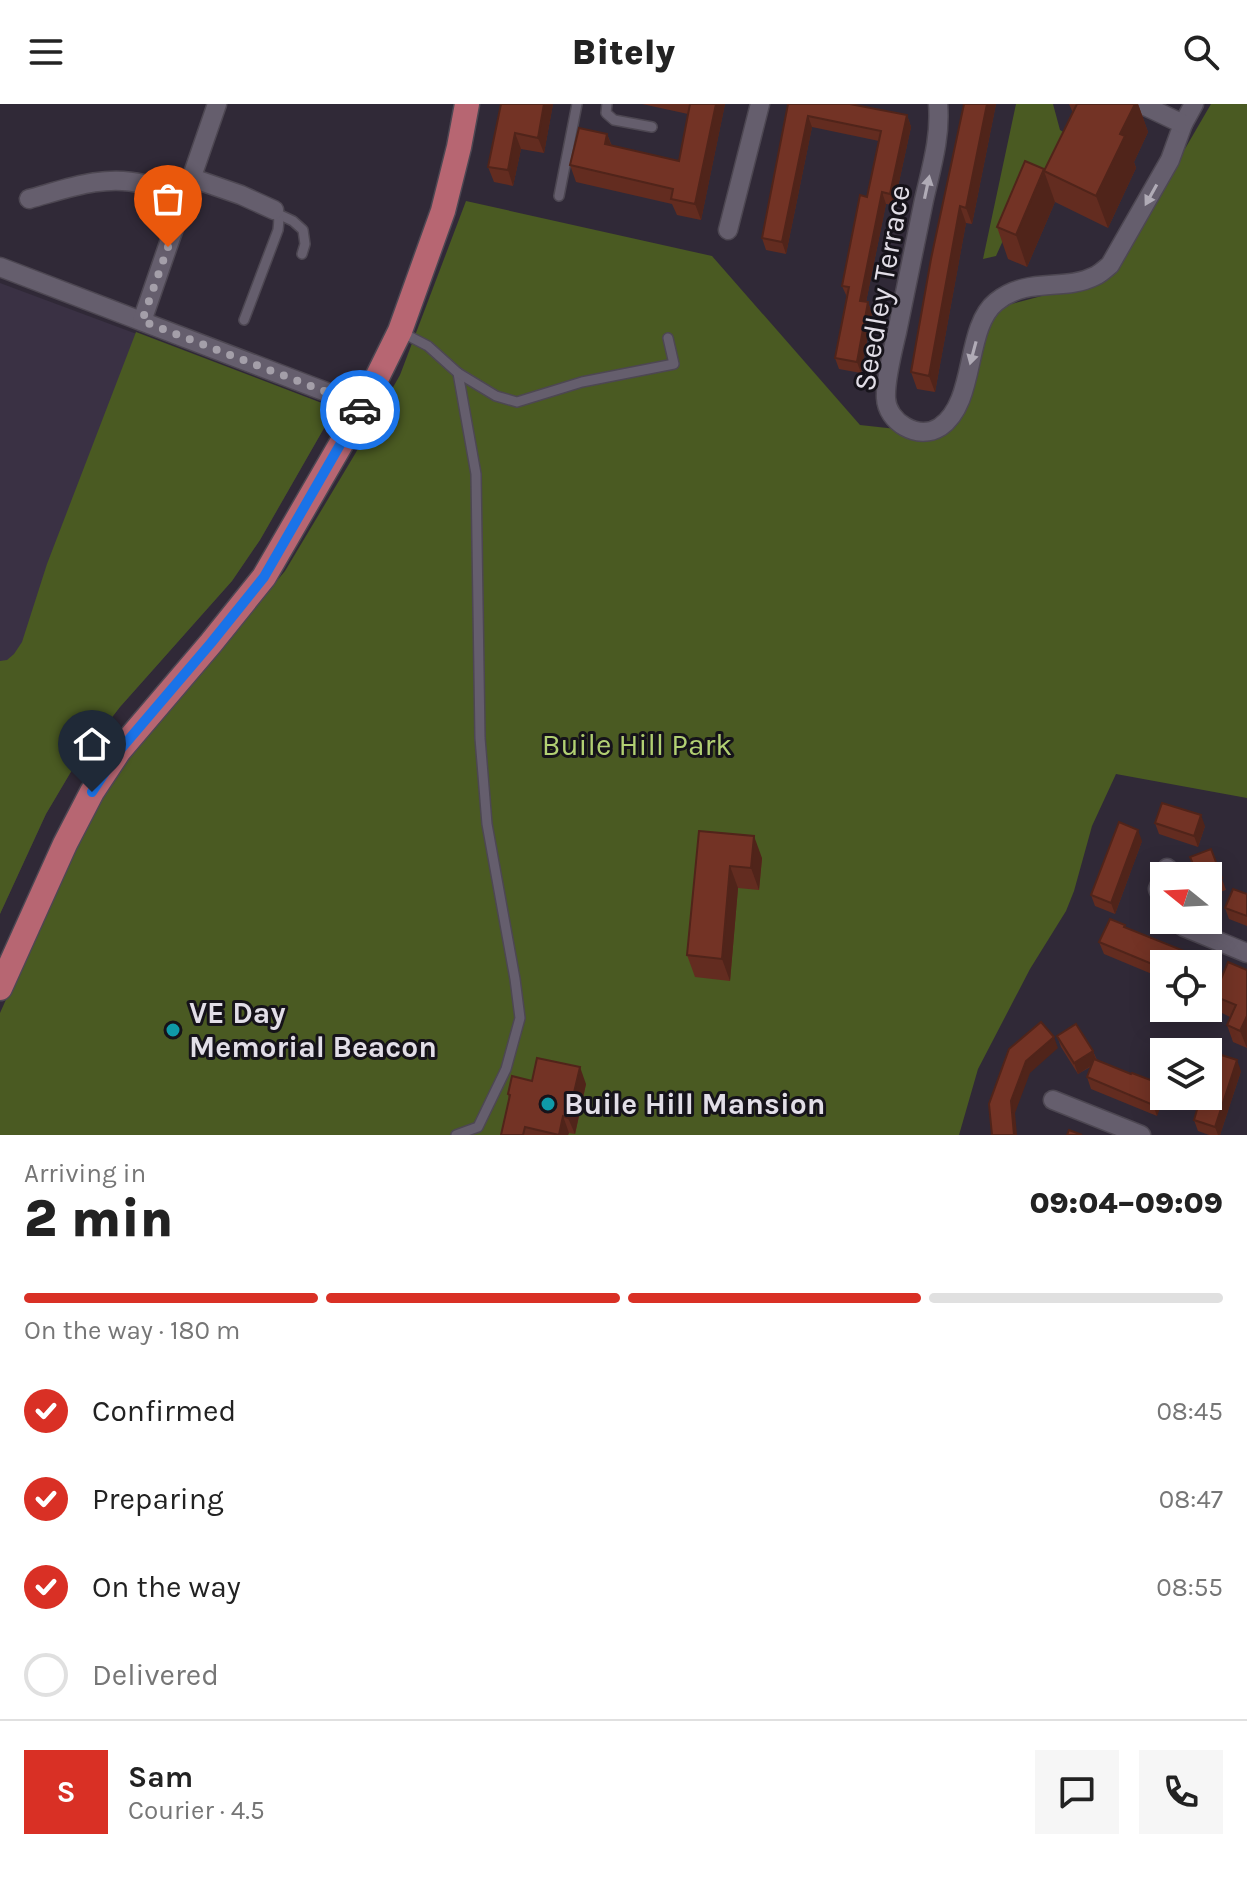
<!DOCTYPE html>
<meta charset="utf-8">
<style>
:root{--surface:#fff;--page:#f6f6f6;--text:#222;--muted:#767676;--line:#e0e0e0;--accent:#d93025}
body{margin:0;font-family:Karla,sans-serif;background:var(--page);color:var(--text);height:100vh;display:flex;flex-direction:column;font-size:30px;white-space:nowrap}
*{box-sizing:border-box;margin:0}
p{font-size:26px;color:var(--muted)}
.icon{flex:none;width:44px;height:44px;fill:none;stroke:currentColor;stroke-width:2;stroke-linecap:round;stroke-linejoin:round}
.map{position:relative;height:1031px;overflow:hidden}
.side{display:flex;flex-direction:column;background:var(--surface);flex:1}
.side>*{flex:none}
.needle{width:52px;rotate:288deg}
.controls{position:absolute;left:1150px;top:758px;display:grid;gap:16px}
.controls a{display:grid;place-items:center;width:72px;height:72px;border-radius:0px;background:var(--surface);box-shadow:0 4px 20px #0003;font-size:40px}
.pin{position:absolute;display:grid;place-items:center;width:68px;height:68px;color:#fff;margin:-82px -34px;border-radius:50% 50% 50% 0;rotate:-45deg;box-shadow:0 0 8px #0007}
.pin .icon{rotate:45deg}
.courier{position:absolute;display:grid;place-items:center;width:80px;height:80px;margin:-40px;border:6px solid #1a73e8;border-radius:50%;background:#fff;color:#222;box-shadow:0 2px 10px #0007}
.head em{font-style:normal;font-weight:800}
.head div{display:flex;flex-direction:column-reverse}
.head{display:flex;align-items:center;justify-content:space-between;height:136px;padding:0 24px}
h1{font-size:52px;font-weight:800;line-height:60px}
.bar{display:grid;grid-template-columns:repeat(4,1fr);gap:12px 8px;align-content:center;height:96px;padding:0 24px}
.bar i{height:10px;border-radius:6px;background:var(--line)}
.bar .selected{background:var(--accent)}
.bar p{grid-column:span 4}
.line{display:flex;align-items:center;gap:20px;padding:0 24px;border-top:2px solid var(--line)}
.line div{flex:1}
.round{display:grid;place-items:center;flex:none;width:84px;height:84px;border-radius:0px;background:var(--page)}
ol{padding:0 24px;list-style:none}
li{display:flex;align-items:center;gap:24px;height:88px}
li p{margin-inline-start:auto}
li .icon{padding:8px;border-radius:50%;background:var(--accent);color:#fff;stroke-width:4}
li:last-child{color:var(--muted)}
li i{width:44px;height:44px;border:4px solid var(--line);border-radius:50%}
header{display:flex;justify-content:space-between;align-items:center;height:104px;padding:0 24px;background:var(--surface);font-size:36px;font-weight:800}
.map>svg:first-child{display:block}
.built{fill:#3a3144}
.green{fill:#4a5a22}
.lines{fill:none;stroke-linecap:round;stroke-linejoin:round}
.service-casing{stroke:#4d4752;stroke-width:12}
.minor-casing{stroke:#4d4752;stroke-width:21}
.primary-casing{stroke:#4d4752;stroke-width:27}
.service{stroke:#655e6d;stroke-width:9}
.minor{stroke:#655e6d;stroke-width:18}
.primary{stroke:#b76672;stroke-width:24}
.wall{fill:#632c20}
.shaded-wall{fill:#50241a}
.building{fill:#733325;stroke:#50241a;stroke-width:2}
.oneway{fill:#b0abb6}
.done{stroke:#a49fa9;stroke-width:8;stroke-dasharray:0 14.4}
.route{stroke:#1a73e8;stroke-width:10}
.culture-dot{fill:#0f9aa8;stroke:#16131a;stroke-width:3}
.labels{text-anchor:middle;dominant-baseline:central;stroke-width:6;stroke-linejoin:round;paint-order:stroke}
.street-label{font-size:30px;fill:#e2dee7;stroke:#16131a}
.park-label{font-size:30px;fill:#b2d073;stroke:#16131a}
.poi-label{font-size:30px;font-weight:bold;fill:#e2dee7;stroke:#16131a;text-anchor:start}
</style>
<header><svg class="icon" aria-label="menu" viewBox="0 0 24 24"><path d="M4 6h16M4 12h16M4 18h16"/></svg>Bitely<svg class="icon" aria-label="search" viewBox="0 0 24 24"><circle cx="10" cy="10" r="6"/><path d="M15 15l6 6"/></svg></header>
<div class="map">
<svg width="1247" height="1031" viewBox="0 0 1247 1031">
<rect width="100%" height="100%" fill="#302937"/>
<path class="built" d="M 0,179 L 327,301 L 331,312 L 260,436 L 232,477 L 120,603 L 75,661 L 46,710 L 0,810 Z"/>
<g class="green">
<path d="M 1016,0 L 1053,0 L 1060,26 L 1080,38 L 1022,94 L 996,152 L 983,155 Z"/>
<path d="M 1211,0 L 1247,0 L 1247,694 L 1116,670 L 1092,722 L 1074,787 L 1066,807 L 1030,865 L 978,965 L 959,1031 L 0,1031 L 0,909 L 96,694 L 285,467 L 355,350 L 400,271 L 466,97 L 712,152 L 860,321 L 942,330 L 977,209 L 1110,174 Z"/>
<path d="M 136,228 L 327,301 L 331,312 L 260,436 L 232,477 L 120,603 L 75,661 L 46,710 L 0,810 L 0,557 L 7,556 L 14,550 L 22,538 L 47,460 Z"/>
</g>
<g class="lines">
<g class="service-casing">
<g id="service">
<path d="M 607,0 L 606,9 L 614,16 L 652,23"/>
<path d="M 559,92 L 577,0"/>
<path d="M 278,110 L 293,117 L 303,126 L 305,140 L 302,150"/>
<path d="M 244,216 L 278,126 C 279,117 280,112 274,106"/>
<path d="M 401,228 L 428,242 L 458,269 L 476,370 L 480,634 L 487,720 L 515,875 L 520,914 L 506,965 L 478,1023 L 456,1031"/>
<path d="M 458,269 L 496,292 L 517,298 L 582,278 L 674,260 L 668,234"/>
</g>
</g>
<g class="minor-casing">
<g id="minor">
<path d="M 938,0 C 941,33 931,65 924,96 C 915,140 906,184 897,228 C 893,245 885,276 886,294 C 887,318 918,337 940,323 C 977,298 964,224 996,198 C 1028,172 1064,188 1095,172 C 1100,170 1105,165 1110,161 L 1170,56 L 1183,20 L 1194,0"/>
<path d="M 1141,0 L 1183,20"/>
<path d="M 192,74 L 241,91 L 274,106"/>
<path d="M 29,95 C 66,85 104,70 143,80 C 157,83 172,90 186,95"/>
<path d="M 728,126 L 760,0"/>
<path d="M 0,163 L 363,302"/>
<path d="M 142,217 L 217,0"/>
<path d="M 1164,798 L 1158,785 L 1167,764"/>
<path d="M 1173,816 L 1184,823 L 1247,849"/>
<path d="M 1053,996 L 1141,1031"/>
</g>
</g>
<g class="primary-casing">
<path id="primary" d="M 0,884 L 65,740 L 92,688 L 119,647 L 211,539 L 264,473 L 363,302 L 400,227 L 443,107 L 459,43 L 467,0"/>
</g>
<use href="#service" class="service"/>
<use href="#minor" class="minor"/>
<use href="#primary" class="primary"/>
</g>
<g class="wall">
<path d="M 501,0 L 553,0 L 544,49 L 521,45 L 513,82 L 494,78 L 488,63 Z"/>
<path d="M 642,0 L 725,0 L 701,116 L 677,111 L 672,100 L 576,78 L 570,61 L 607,30 L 612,42 L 679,57 L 688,10 Z"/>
<path d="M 788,0 L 907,11 L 911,23 L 894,101 L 886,100 L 866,198 L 868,198 L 872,210 L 861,269 L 839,265 L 835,254 L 847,193 L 842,182 L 867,93 L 879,37 L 812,23 L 786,150 L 766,146 L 762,134 Z"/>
<path d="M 964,0 L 996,0 L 972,120 L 966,119 L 935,288 L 917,285 L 911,268 Z"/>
<path d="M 1069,0 L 1138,0 L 1148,28 L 1134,58 L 1136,64 L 1108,124 L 1055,98 L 1027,163 L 1008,155 L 997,123 L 1044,66 L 1073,9 Z"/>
<path d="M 1155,719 L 1205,722 L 1198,743 L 1159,730 Z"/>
<path d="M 699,727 L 762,754 L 759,786 L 738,784 L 730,877 L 695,873 L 687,851 Z"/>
<path d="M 1142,737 L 1115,810 L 1095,802 L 1091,791 Z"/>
<path d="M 1211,745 L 1226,786 L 1208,792 L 1208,772 Z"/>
<path d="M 1247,790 L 1247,822 L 1229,815 L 1225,804 Z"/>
<path d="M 1125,821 L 1126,824 L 1164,860 L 1164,875 L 1104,850 L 1099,838 Z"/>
<path d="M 1247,866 L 1247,944 L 1233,938 L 1227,921 L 1230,913 L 1220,908 L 1214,892 Z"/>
<path d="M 1057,932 L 1093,947 L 1097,956 L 1131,970 L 1161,980 L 1157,1012 L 1091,985 L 1087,973 L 1092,962 L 1078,970 L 1061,943 Z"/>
<path d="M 1241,967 L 1220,1031 L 1209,1031 L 1198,1027 L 1194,1016 Z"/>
<path d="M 532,977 L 586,980 L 575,1030 L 569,1029 L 568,1031 L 501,1031 L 509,995 L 508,990 Z"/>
</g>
<g class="shaded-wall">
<path d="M 544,0 L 553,0 L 544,49 L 538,34 Z"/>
<path d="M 716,0 L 725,0 L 701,116 L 695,100 Z"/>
<path d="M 987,0 L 996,0 L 972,120 L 966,104 Z"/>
<path d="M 1135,0 L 1138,0 L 1148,28 L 1134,58 L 1136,64 L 1108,124 L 1096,92 L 1120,30 Z"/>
<path d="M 907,11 L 911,23 L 894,101 L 890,90 Z"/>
<path d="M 808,12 L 812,23 L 786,150 L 782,138 Z"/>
<path d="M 515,29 L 521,45 L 513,82 L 508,66 Z"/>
<path d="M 607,30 L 613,46 L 605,40 Z"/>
<path d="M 1044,67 L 1055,98 L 1027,163 L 1016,131 Z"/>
<path d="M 882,88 L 886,100 L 864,208 L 860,197 Z"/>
<path d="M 960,102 L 966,119 L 935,288 L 929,272 Z"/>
<path d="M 868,198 L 872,210 L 861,269 L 857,258 Z"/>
<path d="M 1201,711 L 1205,722 L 1198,743 L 1194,732 Z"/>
<path d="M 1138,726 L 1142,737 L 1115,810 L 1111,799 Z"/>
<path d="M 754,732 L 762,754 L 759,786 L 751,764 Z"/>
<path d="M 730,762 L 738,784 L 730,877 L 722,855 Z"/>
<path d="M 1247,912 L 1247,944 L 1240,927 Z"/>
<path d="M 1054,933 L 1058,944 L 1030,969 L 1015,1009 L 1017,1031 L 1014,1031 L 1011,997 L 1026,957 Z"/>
<path d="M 1093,947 L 1097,958 L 1078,970 L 1074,959 Z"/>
<path d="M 1237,956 L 1241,967 L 1220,1031 L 1218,1031 L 1215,1023 Z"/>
<path d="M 580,963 L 586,980 L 575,1030 L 568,1014 Z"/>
<path d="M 1161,980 L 1165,992 L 1157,1012 L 1153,1001 Z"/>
<path d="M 563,1012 L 569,1029 L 568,1031 L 559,1031 Z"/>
</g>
<g class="building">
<path d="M 501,0 L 544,0 L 538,34 L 515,29 L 508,66 L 488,63 Z"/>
<path d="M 690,0 L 716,0 L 695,100 L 671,95 L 673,85 L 570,61 L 579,24 L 607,30 L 605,40 L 679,57 Z"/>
<path d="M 788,0 L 850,0 L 907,11 L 890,90 L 882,88 L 860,197 L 868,198 L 857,258 L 835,254 L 849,183 L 842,182 L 860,91 L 867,93 L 881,27 L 808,12 L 782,138 L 762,134 Z"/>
<path d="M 964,0 L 987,0 L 966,104 L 960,102 L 929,272 L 911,268 L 931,155 Z"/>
<path d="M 1077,0 L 1135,0 L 1120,30 L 1125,32 L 1096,92 L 1044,67 Z"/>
<path d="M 1025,57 L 1044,65 L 1016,131 L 997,123 Z"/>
<path d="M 1162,699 L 1201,711 L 1194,732 L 1155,719 Z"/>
<path d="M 1119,718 L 1138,726 L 1111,799 L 1091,791 Z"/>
<path d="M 699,727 L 754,732 L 751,764 L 730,762 L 722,855 L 687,851 Z"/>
<path d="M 1211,745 L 1222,774 L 1208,780 L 1208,772 L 1198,772 L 1190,753 Z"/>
<path d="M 1233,785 L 1247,790 L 1247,812 L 1225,804 Z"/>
<path d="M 1110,815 L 1125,821 L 1124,823 L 1204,855 L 1202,860 L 1164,860 L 1164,865 L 1099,838 Z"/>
<path d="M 1228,858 L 1247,866 L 1247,912 L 1240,927 L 1227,921 L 1236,901 L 1214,892 Z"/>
<path d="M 1041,918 L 1054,933 L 1026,957 L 1011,997 L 1014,1031 L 992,1031 L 989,1000 L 1009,945 Z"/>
<path d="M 1076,920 L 1093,947 L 1074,959 L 1057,932 Z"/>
<path d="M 1215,949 L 1237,956 L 1215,1023 L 1194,1016 L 1201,992 L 1208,992 L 1208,971 Z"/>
<path d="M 537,954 L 580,963 L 568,1014 L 563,1012 L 559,1031 L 525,1023 L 523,1031 L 501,1031 L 510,991 L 508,990 L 512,972 L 532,977 Z"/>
<path d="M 1094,955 L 1131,970 L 1132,969 L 1161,980 L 1153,1001 L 1087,973 Z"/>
<path d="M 1069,1026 L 1082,1031 L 1067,1031 Z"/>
</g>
<defs><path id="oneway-solid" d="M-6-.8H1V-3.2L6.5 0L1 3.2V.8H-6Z" transform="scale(2)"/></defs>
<g class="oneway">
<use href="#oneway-solid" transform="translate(927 83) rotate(-78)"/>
<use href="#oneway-solid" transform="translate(1151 91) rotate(119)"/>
<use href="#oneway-solid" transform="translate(973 249) rotate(105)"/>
</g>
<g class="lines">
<path class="done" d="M 168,143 L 142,217 L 363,302 L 360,306"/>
<path class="route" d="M 92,688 L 119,647 L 211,539 L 264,473 L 360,306"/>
</g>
<g class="culture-dot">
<circle cx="173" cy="926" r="8"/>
<circle cx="548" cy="1000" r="8"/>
</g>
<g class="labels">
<g class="street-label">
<text transform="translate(882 184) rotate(-80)">Seedley Terrace</text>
</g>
<g class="park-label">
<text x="637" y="641">Buile Hill Park</text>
</g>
<g class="poi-label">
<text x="189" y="909">VE Day<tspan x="189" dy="34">Memorial Beacon</tspan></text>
<text x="564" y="1000">Buile Hill Mansion</text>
</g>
</g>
</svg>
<div class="controls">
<a><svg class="needle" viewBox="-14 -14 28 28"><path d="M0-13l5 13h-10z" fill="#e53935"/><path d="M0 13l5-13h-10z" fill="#767676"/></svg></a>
<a><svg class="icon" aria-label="locate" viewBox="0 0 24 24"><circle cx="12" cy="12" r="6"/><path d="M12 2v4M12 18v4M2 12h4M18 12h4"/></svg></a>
<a><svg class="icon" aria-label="layers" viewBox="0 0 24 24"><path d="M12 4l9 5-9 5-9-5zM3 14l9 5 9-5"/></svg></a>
</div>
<div class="pin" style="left:168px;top:143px;background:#ea580c"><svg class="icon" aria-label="bag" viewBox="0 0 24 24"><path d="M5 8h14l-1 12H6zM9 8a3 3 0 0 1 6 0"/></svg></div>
<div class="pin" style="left:92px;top:688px;background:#1f2937"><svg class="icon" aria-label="home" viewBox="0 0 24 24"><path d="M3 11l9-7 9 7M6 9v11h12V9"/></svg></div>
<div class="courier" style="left:360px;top:306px"><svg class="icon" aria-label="car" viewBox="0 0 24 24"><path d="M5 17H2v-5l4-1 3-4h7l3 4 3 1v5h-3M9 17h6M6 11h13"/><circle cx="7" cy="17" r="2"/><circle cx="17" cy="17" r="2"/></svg></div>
</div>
<section class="side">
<div class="head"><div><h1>2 min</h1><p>Arriving in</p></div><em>09:04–09:09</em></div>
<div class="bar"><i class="selected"></i><i class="selected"></i><i class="selected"></i><i></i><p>On the way · 180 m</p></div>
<ol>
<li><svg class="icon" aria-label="check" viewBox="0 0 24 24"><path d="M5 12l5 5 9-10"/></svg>Confirmed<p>08:45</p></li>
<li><svg class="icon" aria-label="check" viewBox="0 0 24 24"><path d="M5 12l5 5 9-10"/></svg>Preparing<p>08:47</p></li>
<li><svg class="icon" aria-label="check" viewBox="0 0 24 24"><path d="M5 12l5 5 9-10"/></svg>On the way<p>08:55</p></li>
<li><i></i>Delivered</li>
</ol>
<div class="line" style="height:144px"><b class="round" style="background:var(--accent);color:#fff">S</b><div><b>Sam</b><p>Courier · 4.5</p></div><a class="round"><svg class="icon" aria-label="chat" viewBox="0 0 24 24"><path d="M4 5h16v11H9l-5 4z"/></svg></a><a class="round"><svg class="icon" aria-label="phone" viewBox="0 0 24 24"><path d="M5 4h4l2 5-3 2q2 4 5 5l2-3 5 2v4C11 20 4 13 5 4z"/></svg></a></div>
</section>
